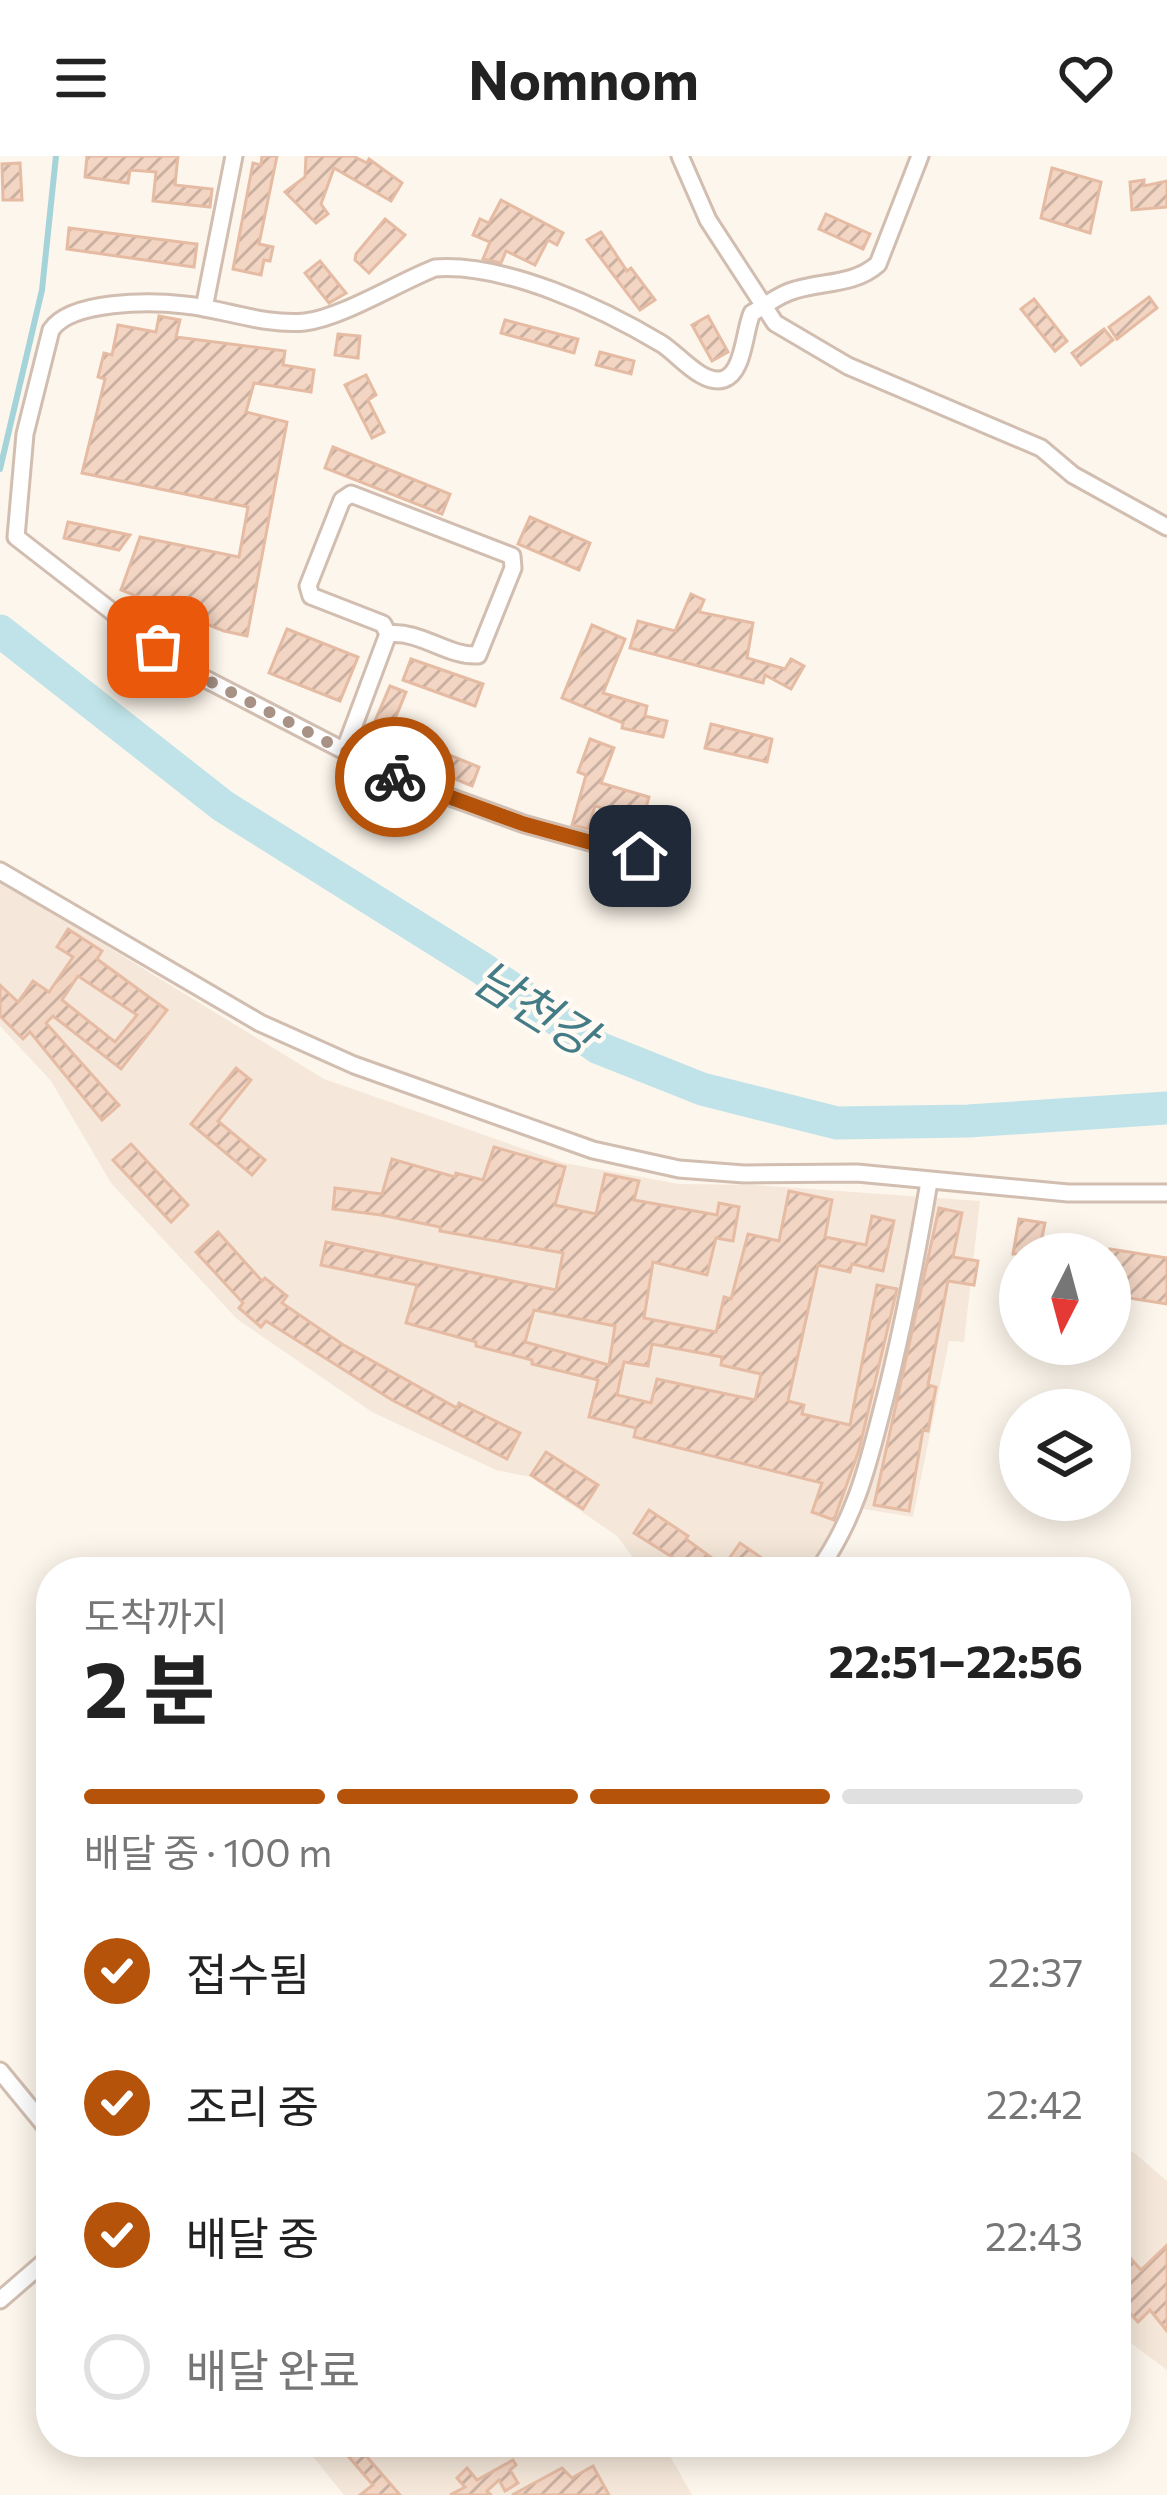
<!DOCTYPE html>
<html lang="ko">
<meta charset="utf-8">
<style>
:root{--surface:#fff;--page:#f6f6f6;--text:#222;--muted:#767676;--line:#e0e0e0;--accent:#b45309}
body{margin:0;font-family:Commissioner,"Noto Sans KR",sans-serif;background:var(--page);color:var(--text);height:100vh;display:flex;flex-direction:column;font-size:45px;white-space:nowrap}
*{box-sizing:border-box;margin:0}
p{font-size:39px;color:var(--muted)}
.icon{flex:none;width:66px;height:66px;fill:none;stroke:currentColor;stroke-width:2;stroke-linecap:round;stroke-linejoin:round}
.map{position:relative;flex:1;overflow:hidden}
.details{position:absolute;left:36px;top:1401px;width:1095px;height:900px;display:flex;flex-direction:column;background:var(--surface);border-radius:48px;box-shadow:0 6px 30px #0003}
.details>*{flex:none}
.needle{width:78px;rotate:186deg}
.fabs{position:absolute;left:999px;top:1077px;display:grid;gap:24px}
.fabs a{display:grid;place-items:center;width:132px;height:132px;border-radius:50%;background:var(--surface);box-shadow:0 6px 30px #0003;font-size:60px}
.pin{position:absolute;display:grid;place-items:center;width:102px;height:102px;color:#fff;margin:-51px;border-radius:24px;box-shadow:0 6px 18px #0006}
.courier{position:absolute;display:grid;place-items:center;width:120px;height:120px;margin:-60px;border:9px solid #b45309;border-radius:50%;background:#fff;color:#222;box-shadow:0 3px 15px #0007}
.summary em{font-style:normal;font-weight:700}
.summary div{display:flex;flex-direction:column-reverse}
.summary{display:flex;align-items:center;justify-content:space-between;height:204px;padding:0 48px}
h1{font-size:78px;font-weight:700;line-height:90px}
.bar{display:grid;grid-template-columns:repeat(4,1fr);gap:18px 12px;align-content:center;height:144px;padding:0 48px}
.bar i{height:15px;border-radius:9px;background:var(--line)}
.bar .on{background:var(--accent)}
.bar p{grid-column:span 4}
ol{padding:0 48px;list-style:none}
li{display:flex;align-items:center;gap:36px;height:132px}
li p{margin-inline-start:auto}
li .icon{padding:12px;border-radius:50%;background:var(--accent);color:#fff;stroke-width:4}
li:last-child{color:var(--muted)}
li i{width:66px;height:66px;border:6px solid var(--line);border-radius:50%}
header{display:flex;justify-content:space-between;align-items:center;height:156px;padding:0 48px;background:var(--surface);font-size:54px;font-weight:700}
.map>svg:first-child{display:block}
.residential{fill:#f5e8da}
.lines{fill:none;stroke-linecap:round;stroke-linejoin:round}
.stream{stroke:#a5d3da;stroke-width:6}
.river{stroke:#bfe3e8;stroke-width:33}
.building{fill:url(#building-hatch);stroke:#e6bba3;stroke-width:3;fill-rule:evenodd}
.minor-casing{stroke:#d1beb0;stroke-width:21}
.minor{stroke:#fff;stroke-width:15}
.done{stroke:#a89285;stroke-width:12;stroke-dasharray:0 21.6}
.route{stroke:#b45309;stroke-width:15}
.labels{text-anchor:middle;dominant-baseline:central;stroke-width:9;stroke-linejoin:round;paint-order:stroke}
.water-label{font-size:48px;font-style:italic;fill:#437c86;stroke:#fffaf3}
</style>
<header><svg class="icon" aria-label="menu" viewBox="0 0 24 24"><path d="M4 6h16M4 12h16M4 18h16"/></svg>Nomnom<svg class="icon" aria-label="heart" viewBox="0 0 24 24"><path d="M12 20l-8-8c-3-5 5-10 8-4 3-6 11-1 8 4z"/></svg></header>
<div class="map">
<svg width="1167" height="2339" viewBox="0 0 1167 2339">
<defs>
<pattern id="building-hatch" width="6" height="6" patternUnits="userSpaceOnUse" patternTransform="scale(3)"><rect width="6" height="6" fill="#f3d5c3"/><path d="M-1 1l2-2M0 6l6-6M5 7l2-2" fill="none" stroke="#cab0a1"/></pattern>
</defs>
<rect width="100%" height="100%" fill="#fdf6ec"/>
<g class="residential">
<path d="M 0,725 L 324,923 L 564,1007 L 679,1028 L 756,1029 L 980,1045 L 964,1186 L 949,1185 L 913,1361 L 851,1351 L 815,1416 L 644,1416 L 617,1380 L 531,1321 L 496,1314 L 372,1256 L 237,1163 L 111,1027 L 51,925 L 0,870 Z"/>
<path d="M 1132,1995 L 1167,2025 L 1167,2214 L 1116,2176 L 1116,2016 Z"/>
<path d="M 301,2286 L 662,2286 L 692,2339 L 344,2339 Z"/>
</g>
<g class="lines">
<path class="stream" d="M 0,313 L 42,134 L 56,0"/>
<path class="river" d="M 0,475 L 223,650 L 480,811 L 599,892 L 702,933 L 837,967 L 968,965 L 1167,952"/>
</g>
<g class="building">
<path d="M 87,0 L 178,0 L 175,29 L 212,33 L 210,51 L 153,45 L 156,16 L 130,14 L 128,27 L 85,21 Z"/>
<path d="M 262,0 L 277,0 L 259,88 L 273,91 L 270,105 L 264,104 L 261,119 L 233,113 L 253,7 L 261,9 Z"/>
<path d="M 306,0 L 353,0 L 367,7 L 369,3 L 402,27 L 391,45 L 334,12 L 321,48 L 328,58 L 316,67 L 285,36 L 305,21 Z"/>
<path d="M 20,7 L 22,44 L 3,44 L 2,8 Z"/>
<path d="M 1052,12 L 1101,26 L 1090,77 L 1041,62 Z"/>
<path d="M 1144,24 L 1144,30 L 1167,25 L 1167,51 L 1132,54 L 1130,26 Z"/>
<path d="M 501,44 L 563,77 L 557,89 L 548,84 L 535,109 L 506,95 L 501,107 L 483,103 L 490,86 L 473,79 L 480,63 L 489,67 Z"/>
<path d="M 826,58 L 870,78 L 863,93 L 819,73 Z"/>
<path d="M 385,63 L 405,79 L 369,117 L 355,104 L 356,98 Z"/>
<path d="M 69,72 L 197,88 L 194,111 L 67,93 Z"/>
<path d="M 601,76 L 627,115 L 631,112 L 655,144 L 640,154 L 587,84 Z"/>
<path d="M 320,105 L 346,137 L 329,147 L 305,117 Z"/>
<path d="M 1149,141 L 1157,152 L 1117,183 L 1109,171 Z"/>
<path d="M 1034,143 L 1067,185 L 1055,195 L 1021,153 Z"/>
<path d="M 159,160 L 180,164 L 176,181 L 285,195 L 283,209 L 314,214 L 311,236 L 254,227 L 246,256 L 287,266 L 247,480 L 224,475 L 121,434 L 140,381 L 239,401 L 248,351 L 82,317 L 105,223 L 98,221 L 104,197 L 112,199 L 118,169 L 156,176 Z"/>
<path d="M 708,160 L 728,196 L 712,205 L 692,169 Z"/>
<path d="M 505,164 L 578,183 L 574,197 L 501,177 Z"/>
<path d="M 1104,173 L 1113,184 L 1081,209 L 1072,197 Z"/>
<path d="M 338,178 L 360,180 L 358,202 L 335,199 Z"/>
<path d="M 600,196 L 634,205 L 631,218 L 596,209 Z"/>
<path d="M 366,219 L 376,239 L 368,244 L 384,276 L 372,282 L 345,229 Z"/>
<path d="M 333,291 L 450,338 L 442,358 L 325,312 Z"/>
<path d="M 530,361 L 590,387 L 579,414 L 518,388 Z"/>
<path d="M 68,366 L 130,379 L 119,394 L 64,382 Z"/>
<path d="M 691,438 L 704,444 L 699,456 L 753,467 L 747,502 L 785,513 L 791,503 L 804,510 L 791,533 L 765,519 L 763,527 L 630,492 L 638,465 L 675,475 Z"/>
<path d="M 592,469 L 625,483 L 603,537 L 647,550 L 645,560 L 667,565 L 663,581 L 622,572 L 623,567 L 562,542 Z"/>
<path d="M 287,473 L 358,501 L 340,545 L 269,517 Z"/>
<path d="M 411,503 L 483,528 L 475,550 L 403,524 Z"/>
<path d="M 390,530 L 406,536 L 390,575 L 479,611 L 472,630 L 366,586 Z"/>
<path d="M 711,568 L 772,583 L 767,606 L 705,592 Z"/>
<path d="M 590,583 L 614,592 L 601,627 L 649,641 L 643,663 L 595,650 L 588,673 L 572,669 L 586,619 L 578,616 Z"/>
<path d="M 68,773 L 102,795 L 97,803 L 167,854 L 121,913 L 53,860 L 46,867 L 119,949 L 102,964 L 30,876 L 23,883 L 0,860 L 0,829 L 18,846 L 33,825 L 49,836 L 73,801 L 57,791 ZM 78,820 L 137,859 L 115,886 L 62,844 Z"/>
<path d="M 236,912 L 251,924 L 218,965 L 265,1004 L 252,1019 L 191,968 Z"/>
<path d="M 131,988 L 188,1049 L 171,1066 L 113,1004 Z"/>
<path d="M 494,991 L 565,1011 L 555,1049 L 596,1058 L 605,1018 L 639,1025 L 634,1044 L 717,1059 L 719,1047 L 739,1051 L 733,1085 L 716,1082 L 707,1119 L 653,1106 L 644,1162 L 716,1176 L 724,1141 L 731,1143 L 748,1078 L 779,1085 L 789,1035 L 832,1044 L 825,1081 L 866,1089 L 872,1060 L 894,1065 L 883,1115 L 852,1108 L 850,1116 L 818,1109 L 788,1245 L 804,1249 L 802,1258 L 850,1269 L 877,1129 L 897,1133 L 859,1294 L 834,1364 L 812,1356 L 822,1327 L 634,1281 L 636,1272 L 589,1261 L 598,1224 L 532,1208 L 532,1204 L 476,1190 L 476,1186 L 406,1167 L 417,1129 L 321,1109 L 326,1086 L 556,1134 L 563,1097 L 440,1075 L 440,1071 L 381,1059 L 333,1053 L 335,1032 L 382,1038 L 392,1003 L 455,1021 L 456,1017 L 483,1024 ZM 534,1154 L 615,1170 L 609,1209 L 525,1186 ZM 652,1188 L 722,1201 L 721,1209 L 761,1218 L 755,1244 L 657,1223 L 651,1247 L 617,1239 L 624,1206 L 648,1210 Z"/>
<path d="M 939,1052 L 962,1057 L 953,1101 L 978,1105 L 974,1129 L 948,1125 L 928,1229 L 936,1231 L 928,1275 L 923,1274 L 909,1355 L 874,1349 Z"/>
<path d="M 1019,1063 L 1045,1067 L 1042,1081 L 1097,1090 L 1096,1098 L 1013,1098 Z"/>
<path d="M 218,1076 L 262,1125 L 265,1122 L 287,1140 L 282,1147 L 342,1188 L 457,1252 L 459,1247 L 520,1277 L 507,1303 L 392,1244 L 266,1165 L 261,1171 L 239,1152 L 243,1147 L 196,1096 Z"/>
<path d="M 1110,1093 L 1167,1102 L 1167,1148 L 1110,1139 Z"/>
<path d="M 546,1296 L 598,1329 L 583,1353 L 531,1319 Z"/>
<path d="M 649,1354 L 688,1380 L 686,1383 L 731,1416 L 696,1416 L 634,1377 Z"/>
<path d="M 740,1387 L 782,1416 L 740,1416 L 726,1407 Z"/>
<path d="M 1116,2086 L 1141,2114 L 1167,2089 L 1167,2175 L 1150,2154 L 1138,2166 L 1127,2154 L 1116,2164 L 1116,2137 L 1129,2125 L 1116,2111 Z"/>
<path d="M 336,2286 L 354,2286 L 400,2339 L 360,2339 L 373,2329 Z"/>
<path d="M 513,2304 L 516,2309 L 510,2314 L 518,2327 L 505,2335 L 499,2324 L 487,2335 L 491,2339 L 450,2339 L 465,2331 L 457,2322 L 467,2312 L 477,2324 Z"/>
<path d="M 593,2310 L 609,2339 L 512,2339 L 562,2312 L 572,2322 Z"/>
</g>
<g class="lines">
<g class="minor-casing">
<g id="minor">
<path d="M 680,0 L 708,64 L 775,167 L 848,210 L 1041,292 L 1073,319 L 1167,371"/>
<path d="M 204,152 L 234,0"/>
<path d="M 345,593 L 388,478 L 383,468 L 311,440 L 308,430 L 342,344 L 351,338 L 512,400 L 513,412 L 478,499 C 447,501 421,474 388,478"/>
<path d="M 640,700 L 524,668 L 395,621 L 186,513 L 16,381 L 25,278 L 51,174 C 71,144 151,145 185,149 C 225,153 264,170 305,166 C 341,162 399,126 435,112 C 506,107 602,152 662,188 C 679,199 703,230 724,223 C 744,216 744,175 752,157 C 767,149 779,138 795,134 C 825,125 854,129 878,108 L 920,0"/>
<path d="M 0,715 L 260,867 L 354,909 L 593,994 L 679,1013 L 744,1018 L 857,1017 L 1068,1037 L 1167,1037"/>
<path d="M 817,1416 C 854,1365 867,1313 882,1254 C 902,1178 916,1103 929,1026"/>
<path d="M 0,1915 L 51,1977"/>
<path d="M 0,2144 L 51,2100"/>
</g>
</g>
<use href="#minor" class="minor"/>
</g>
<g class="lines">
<path class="done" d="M 158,491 L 186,513 L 395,621"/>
<path class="route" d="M 395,621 L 524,668 L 640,700"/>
</g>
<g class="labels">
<g class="water-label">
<text transform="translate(536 850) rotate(32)">남천강</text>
</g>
</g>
</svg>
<div class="fabs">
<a><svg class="needle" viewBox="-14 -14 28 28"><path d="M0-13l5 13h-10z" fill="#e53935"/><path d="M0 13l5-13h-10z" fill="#767676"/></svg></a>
<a><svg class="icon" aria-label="layers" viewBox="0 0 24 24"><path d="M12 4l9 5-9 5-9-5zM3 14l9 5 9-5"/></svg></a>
</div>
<div class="pin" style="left:158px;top:491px;background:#ea580c"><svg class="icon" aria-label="bag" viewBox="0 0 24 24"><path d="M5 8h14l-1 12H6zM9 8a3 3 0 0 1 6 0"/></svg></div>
<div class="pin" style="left:640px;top:700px;background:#1f2937"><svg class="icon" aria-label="home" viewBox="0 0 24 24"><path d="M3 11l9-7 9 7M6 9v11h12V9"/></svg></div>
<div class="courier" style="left:395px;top:621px"><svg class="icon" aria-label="bike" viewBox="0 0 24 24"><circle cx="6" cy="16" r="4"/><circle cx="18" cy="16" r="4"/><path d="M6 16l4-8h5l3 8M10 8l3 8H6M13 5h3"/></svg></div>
<section class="details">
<div class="summary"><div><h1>2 분</h1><p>도착까지</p></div><em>22:51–22:56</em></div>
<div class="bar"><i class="on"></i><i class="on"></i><i class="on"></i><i></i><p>배달 중 · 100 m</p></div>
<ol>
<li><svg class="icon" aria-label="check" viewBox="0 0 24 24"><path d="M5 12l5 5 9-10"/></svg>접수됨<p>22:37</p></li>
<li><svg class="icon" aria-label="check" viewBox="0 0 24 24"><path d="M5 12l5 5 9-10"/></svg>조리 중<p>22:42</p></li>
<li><svg class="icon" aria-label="check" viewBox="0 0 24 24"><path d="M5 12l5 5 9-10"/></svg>배달 중<p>22:43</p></li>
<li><i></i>배달 완료</li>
</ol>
</section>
</div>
